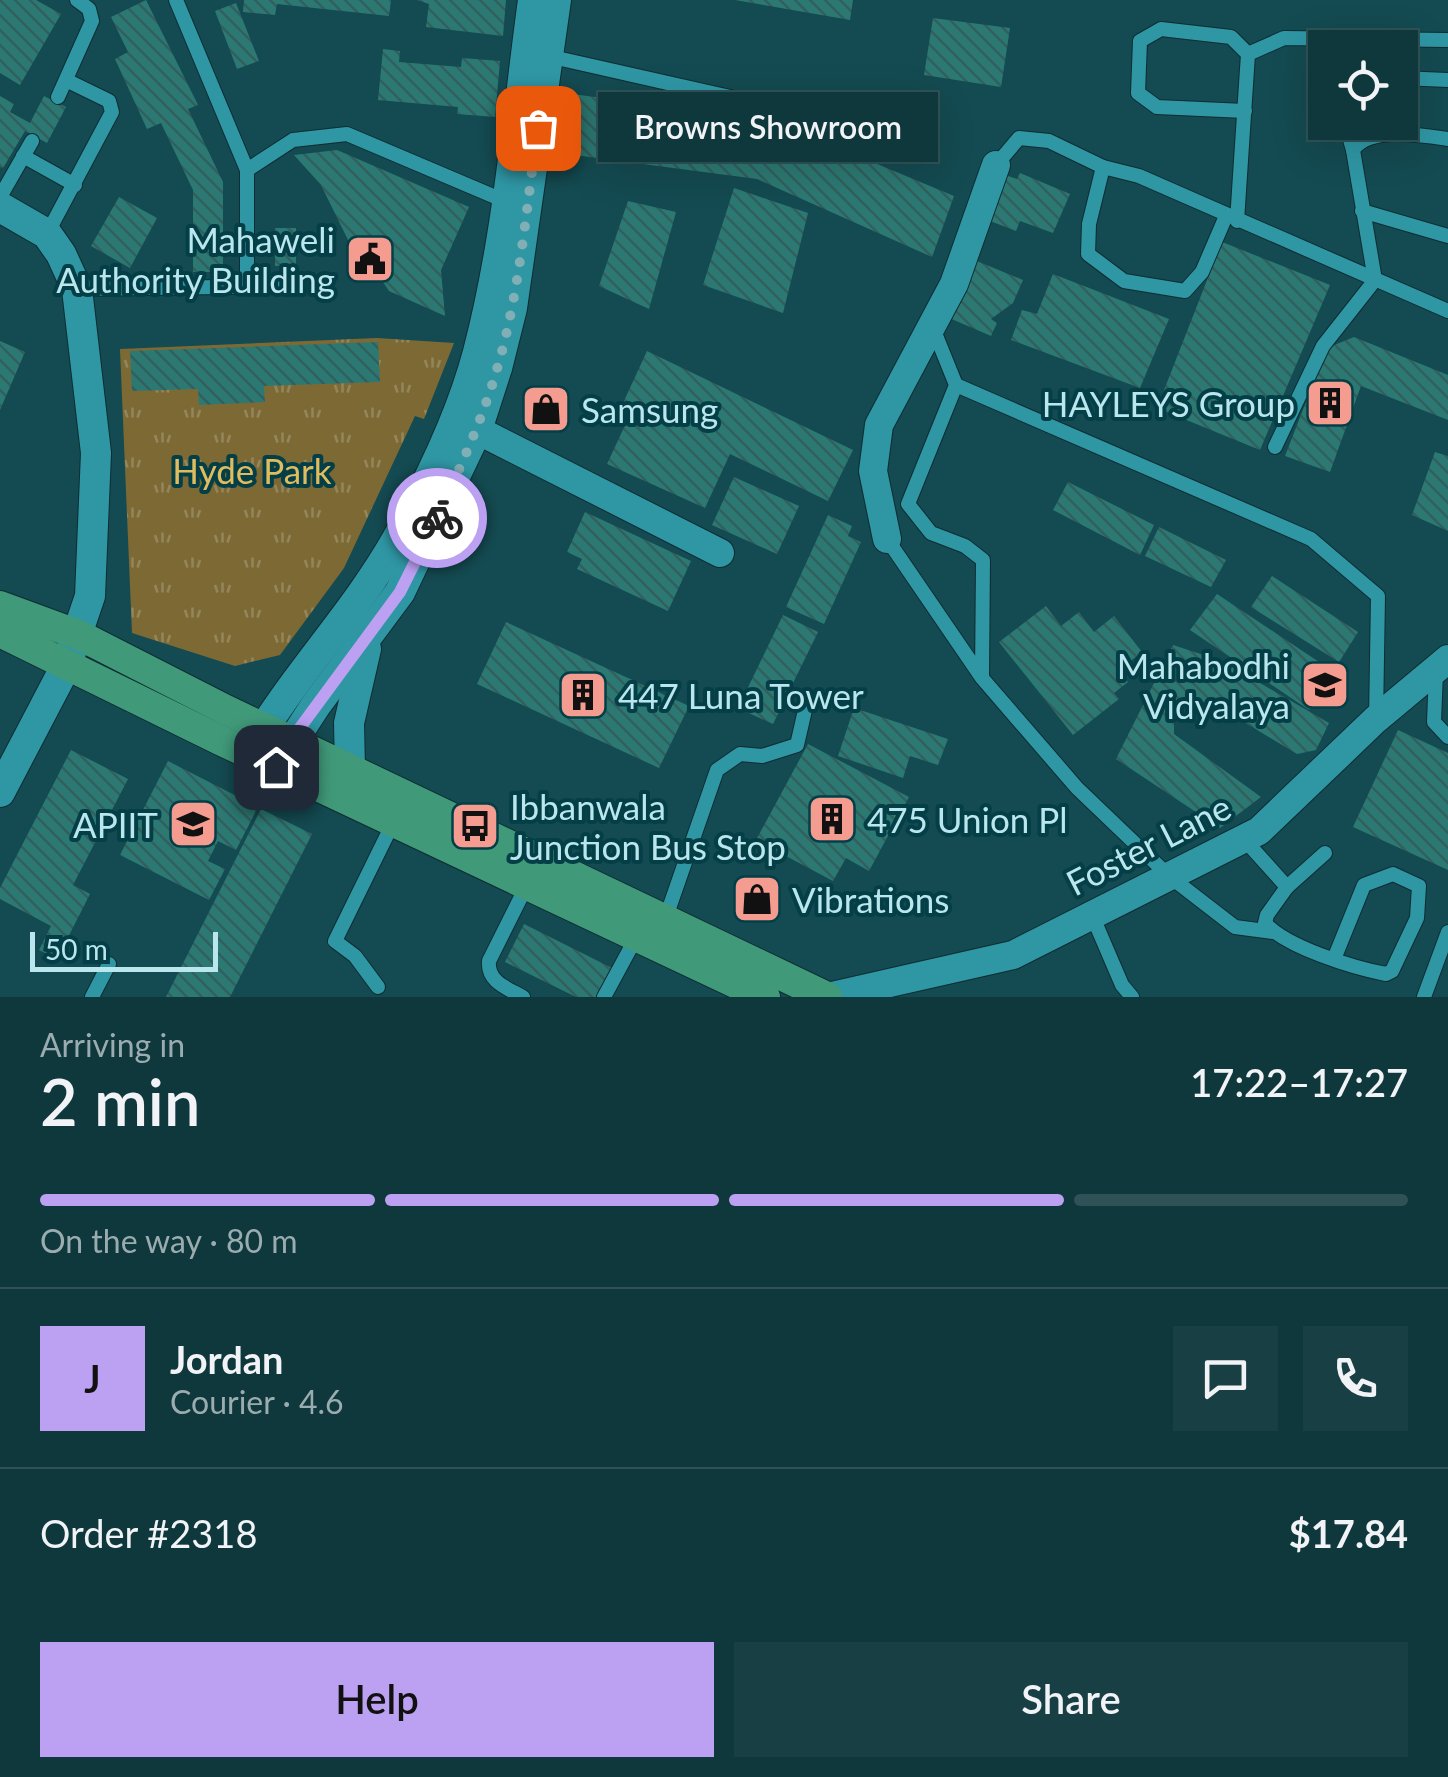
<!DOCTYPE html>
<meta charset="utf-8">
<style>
:root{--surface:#0f383d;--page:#183f44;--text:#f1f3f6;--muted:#9bacb0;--line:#2f5257;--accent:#bca0f2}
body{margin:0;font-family:Lato,sans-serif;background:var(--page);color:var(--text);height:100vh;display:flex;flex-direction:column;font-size:38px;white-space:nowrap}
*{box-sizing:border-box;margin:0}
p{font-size:32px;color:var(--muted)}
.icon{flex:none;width:55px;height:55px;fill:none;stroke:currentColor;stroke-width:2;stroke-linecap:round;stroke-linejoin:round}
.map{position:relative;height:997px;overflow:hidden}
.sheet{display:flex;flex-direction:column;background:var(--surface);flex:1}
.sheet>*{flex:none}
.buttons{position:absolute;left:1308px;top:30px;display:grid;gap:20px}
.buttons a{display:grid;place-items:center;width:110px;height:110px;border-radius:0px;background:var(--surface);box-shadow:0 10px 40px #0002,0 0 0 2px var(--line);font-size:50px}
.scale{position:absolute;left:30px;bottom:25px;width:188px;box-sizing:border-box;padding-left:10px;border:5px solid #bae6ed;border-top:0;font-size:28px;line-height:35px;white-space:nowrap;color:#bae6ed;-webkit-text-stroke:8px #043f47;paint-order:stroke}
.pin{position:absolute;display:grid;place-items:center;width:85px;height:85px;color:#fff;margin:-42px;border-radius:20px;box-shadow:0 5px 15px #0006}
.courier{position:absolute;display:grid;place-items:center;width:100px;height:100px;margin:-50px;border:8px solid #bca0f2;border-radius:50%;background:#fff;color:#222;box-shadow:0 2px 12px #0007}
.bubble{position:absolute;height:70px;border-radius:0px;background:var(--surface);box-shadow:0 10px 40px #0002,0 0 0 2px var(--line);font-size:32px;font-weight:600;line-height:70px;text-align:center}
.head em{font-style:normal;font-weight:600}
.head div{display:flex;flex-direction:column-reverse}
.head{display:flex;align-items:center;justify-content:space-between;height:170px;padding:0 40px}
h1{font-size:65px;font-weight:600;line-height:75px}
.bar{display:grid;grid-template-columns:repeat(4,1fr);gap:15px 10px;align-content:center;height:120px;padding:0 40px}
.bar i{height:12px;border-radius:8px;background:var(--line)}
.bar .current{background:var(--accent)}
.bar p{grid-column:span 4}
.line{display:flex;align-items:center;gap:25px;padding:0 40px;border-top:2px solid var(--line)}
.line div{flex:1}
.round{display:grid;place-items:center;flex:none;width:105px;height:105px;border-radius:0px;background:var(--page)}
.button{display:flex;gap:20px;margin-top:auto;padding:20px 40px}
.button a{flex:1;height:115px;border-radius:0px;background:var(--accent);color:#111;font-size:40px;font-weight:600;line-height:115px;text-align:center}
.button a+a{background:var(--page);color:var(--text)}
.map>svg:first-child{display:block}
.grass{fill:url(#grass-tufts)}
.building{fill:url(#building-back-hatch)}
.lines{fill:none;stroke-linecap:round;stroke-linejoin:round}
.service-casing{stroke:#0e2d32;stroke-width:16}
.minor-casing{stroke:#0e2d32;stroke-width:30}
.tertiary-casing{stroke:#0e2d32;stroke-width:32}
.secondary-casing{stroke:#0e2d32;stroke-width:32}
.primary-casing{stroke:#0e2d32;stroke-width:32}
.service{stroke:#2f96a4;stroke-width:14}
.minor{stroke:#2f96a4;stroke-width:28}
.tertiary{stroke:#2f96a4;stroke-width:30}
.secondary{stroke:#2f96a4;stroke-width:30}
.primary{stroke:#409a79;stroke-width:30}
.done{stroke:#80afb6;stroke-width:10;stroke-dasharray:0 18}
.route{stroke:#bca0f2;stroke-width:12}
.labels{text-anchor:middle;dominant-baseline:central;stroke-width:8;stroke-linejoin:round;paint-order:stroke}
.poi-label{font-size:35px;fill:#bae6ed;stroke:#043f47;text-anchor:start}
.park-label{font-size:35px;fill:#e0bc5f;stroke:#043f47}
.street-label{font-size:35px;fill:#bae6ed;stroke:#043f47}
</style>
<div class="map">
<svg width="1448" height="997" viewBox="0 0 1448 997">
<defs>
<pattern id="grass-tufts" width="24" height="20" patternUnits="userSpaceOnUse" patternTransform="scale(2.5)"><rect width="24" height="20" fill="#7d6934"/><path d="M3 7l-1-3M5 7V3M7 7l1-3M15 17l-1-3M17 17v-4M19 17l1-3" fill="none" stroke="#93865c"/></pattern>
<pattern id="building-back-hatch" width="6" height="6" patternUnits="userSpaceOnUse" patternTransform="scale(2.5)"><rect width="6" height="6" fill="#2c7973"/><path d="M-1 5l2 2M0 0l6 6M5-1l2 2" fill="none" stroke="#325f5d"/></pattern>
</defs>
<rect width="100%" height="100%" fill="#144a51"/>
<path class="grass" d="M 377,338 L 454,343 L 424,419 L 415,416 L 344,568 L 280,655 L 235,666 L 132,633 L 120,349 Z"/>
<g class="building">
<path d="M 0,0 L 36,0 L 61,14 L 20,85 L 0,73 Z"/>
<path d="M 146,0 L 198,105 L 188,109 L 223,182 L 223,272 L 193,272 L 193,190 L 161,123 L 147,129 L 115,59 L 128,52 L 111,17 Z"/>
<path d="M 244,0 L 391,0 L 389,16 L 277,4 L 275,15 L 243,12 Z"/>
<path d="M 417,0 L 506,0 L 503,36 L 426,27 L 429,4 Z"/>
<path d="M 735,0 L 853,0 L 850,20 Z"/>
<path d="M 236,3 L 259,61 L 237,69 L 215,11 Z"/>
<path d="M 933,18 L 1010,28 L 1001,87 L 924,75 Z"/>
<path d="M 383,49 L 400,51 L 399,62 L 461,67 L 462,58 L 500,61 L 495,117 L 457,114 L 458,107 L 378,100 Z"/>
<path d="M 565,93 L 774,121 L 954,196 L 932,257 L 757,179 L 559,153 Z"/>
<path d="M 0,96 L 14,104 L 10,112 L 30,123 L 44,96 L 66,107 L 47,143 L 25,131 L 3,168 L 0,167 Z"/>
<path d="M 337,150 L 469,207 L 441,270 L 445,316 L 389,291 L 362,250 L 349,258 L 349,242 L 321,185 L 294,155 Z"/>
<path d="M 1020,173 L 1070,194 L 1053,233 L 1020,221 L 1016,231 L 985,219 L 1005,175 L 1017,179 Z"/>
<path d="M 734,188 L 808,213 L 783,313 L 703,285 Z"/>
<path d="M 119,197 L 157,218 L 130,268 L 91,246 Z"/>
<path d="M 628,201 L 676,212 L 649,309 L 599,286 Z"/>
<rect x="275" y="228" width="21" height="38"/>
<path d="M 1222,242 L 1330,285 L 1260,450 L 1157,408 Z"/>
<path d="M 972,259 L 1023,280 L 1013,303 L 991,319 L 997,323 L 991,336 L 947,317 Z"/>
<path d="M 1053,274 L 1169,319 L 1140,388 L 1011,340 L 1022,310 L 1037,314 Z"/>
<path d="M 1354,337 L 1448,375 L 1448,420 L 1361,386 L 1330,472 L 1285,456 L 1327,348 Z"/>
<path d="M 0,341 L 25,352 L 0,410 Z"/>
<path d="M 378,342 L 380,382 L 264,386 L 265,402 L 199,405 L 198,389 L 132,391 L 130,351 Z"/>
<path d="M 647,351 L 853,450 L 828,501 L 730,454 L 705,508 L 607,464 L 633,408 L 623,403 Z"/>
<path d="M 1435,452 L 1448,456 L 1448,531 L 1412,515 Z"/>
<path d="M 734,477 L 799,506 L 777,554 L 712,525 Z"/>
<path d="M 1068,482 L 1154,525 L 1140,555 L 1053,510 Z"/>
<path d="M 585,512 L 691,561 L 668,611 L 577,569 L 582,559 L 567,552 Z"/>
<path d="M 828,515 L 852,526 L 848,536 L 861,542 L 824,624 L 786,607 Z"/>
<path d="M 1159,527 L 1226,560 L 1211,587 L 1145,556 Z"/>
<path d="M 1272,576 L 1358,632 L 1339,662 L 1251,607 Z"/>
<path d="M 1217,594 L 1334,672 L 1309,710 L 1190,630 Z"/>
<path d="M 1046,606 L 1061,626 L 1079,612 L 1094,632 L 1114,616 L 1142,652 L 1119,670 L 1128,682 L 1114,693 L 1119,699 L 1073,735 L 999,642 Z"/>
<path d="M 783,615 L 818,632 L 773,724 L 738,708 Z"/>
<path d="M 506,622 L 689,706 L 659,768 L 477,684 Z"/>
<path d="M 1173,645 L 1222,661 L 1329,723 L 1316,750 L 1297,754 L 1211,702 L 1187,701 L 1174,710 L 1174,734 L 1261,797 L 1220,828 L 1116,759 Z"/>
<path d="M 854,708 L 948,739 L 938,765 L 910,756 L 903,778 L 838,756 Z"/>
<path d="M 1398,730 L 1448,753 L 1448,870 L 1353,827 Z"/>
<path d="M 808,744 L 909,797 L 869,871 L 846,858 L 833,881 L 756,840 Z"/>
<path d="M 71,750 L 128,779 L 73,885 L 90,894 L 57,959 L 39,950 L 51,926 L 0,899 L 0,888 Z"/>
<path d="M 168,761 L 258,807 L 236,850 L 218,841 L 208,861 L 225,869 L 209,900 L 120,855 Z"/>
<path d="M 261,809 L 312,834 L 230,997 L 166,997 Z"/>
<path d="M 524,924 L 612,968 L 598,997 L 576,997 L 505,962 Z"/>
</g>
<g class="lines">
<g class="service-casing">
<g id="service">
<path d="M 176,0 L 247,170"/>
<path d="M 1248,54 L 1284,38 L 1448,40"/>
<path d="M 548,56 L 911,138"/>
<path d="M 1400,78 L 1448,80"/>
<path d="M 58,97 L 92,21 L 89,9 L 77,0"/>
<path d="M 1345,122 L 1353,150"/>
<path d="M 23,156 L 75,185"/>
<path d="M 996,165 L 1019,138 L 1049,141 L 1103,167 L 1139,176 L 1448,311"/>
<path d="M 1103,167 L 1089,224 L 1088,254 L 1124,281 L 1185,291 L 1202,272 L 1226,216"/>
<path d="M 0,197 L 32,141"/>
<path d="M 1362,211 L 1448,236"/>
<path d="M 1237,221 L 1248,54 L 1231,37 L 1161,29 L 1140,41 L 1138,93 L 1157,107 L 1245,111"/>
<path d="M 47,234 L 112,112 L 109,101 L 68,81"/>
<path d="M 247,284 L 247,170 L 293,140 L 347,134 L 505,201"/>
<path d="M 77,289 L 290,286"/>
<path d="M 933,328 L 956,385 L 908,504 L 931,533 L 965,546 L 983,560 L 982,677"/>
<path d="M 956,385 L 1311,539 L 1378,596 L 1376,719"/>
<path d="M 1275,447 L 1323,346 L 1375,280 L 1353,150 C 1369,126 1422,135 1448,139"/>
<path d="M 887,539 L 982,678 L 1077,788 L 1169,876 L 1235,927 L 1273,932"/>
<path d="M 1436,672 L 1434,722 L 1448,737"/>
<path d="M 1243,838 L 1287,887 L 1325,853"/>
<path d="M 1287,887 L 1267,915 L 1265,923 C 1286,947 1354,968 1386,974 L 1392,971 L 1417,918 L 1419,886 L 1393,874 L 1364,885 L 1334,959"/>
<path d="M 1092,915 L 1122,985 L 1132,997"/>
<path d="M 665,920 L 717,770 L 740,754 L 762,756 L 797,745 L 808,697"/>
<path d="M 378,987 L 355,956 L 335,941 L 393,823"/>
<path d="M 92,997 L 109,964"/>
<path d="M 523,997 C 507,988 487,982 489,961 L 527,885"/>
<path d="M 604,997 L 637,936"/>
<path d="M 1424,997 L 1448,932"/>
</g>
</g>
<g class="minor-casing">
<g id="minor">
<path d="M 477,430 L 720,553"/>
<path d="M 887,539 L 873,471 L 879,425 L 954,284 L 996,165"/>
<path d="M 828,997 L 1013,955 L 1259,831 L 1375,720 L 1448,659"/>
</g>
</g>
<g class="tertiary-casing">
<path id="tertiary" d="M 0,207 L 47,234 L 61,254 L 77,289 L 96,453 L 90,596 L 67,664 L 0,792"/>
</g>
<g class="secondary-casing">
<g id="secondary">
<path d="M 250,751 C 293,676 354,615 397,539 C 429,482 461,416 478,352 C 508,238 517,117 533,0"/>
<path d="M 279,762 L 316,705 L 400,592 L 477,430 L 497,368 L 512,308 L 556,0"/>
<path d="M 350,769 L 349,723 L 366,649"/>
</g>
</g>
<g class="primary-casing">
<g id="primary">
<path d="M 0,606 L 79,635 L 226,710 L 827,997"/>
<path d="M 0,632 L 220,740 L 765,997"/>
</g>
</g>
<use href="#service" class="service"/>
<use href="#minor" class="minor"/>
<use href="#tertiary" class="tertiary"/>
<use href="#secondary" class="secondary"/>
<use href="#primary" class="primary"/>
</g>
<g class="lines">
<path class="done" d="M 437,518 C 459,470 482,421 497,369 C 520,292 526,208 538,128"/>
<path class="route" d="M 276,767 L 291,740 L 400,592 L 437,518"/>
</g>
<defs>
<g id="civic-square" transform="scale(2.5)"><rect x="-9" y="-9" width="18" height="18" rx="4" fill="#f59c90" stroke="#043f47"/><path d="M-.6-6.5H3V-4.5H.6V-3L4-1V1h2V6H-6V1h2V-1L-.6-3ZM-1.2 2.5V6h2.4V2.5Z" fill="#111"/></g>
<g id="building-square" transform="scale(2.5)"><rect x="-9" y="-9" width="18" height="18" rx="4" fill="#f59c90" stroke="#043f47"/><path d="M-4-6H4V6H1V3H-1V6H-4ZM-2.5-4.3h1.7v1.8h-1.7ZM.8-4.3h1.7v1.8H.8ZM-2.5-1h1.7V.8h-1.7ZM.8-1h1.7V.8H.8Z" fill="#111"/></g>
<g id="shop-square" transform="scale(2.5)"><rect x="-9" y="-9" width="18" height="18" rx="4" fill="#f59c90" stroke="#043f47"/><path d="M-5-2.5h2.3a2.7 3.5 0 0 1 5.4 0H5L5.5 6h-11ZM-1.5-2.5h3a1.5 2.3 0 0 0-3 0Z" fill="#111"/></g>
<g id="school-square" transform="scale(2.5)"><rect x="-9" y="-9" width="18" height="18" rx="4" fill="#f59c90" stroke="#043f47"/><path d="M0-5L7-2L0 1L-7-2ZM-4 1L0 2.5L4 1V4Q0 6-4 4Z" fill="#111"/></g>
<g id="university-square" transform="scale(2.5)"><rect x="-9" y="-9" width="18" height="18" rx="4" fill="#f59c90" stroke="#043f47"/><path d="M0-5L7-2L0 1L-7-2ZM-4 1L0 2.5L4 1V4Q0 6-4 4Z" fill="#111"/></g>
<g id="bus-square" transform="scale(2.5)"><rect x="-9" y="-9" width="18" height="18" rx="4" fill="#f59c90" stroke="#043f47"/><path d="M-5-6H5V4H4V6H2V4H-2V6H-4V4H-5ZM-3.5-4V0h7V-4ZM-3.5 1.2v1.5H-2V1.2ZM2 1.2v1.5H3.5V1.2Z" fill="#111"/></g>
</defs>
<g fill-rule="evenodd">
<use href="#civic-square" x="370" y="259"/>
<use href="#building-square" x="1330" y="403"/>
<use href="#shop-square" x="546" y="409"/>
<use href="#school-square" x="1325" y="685"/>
<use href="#building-square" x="583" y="695"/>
<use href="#building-square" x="832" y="819"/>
<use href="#university-square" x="193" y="824"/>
<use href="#bus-square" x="475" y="826"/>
<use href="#shop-square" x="757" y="899"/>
</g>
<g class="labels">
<g class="poi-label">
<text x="335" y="239" text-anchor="end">Mahaweli<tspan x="335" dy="40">Authority Building</tspan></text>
<text x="1295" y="403" text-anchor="end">HAYLEYS Group</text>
<text x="581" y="409">Samsung</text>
<text x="1290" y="665" text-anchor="end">Mahabodhi<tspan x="1290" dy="40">Vidyalaya</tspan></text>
<text x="618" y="695">447 Luna Tower</text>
<text x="510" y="806">Ibbanwala<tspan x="510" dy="40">Junction Bus Stop</tspan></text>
<text x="867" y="819">475 Union Pl</text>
<text x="158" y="824" text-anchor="end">APIIT</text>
<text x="792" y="899">Vibrations</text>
</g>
<g class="park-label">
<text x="252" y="470">Hyde Park</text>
</g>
<g class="street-label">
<text transform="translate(1148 844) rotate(-27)">Foster Lane</text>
</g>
</g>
</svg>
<div class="buttons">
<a><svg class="icon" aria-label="locate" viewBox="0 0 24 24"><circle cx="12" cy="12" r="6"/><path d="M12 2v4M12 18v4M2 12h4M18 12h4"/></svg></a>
</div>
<div class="scale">50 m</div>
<div class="pin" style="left:538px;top:128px;background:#ea580c"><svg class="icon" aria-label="bag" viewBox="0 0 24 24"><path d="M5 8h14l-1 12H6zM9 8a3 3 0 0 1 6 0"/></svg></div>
<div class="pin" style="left:276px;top:767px;background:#1f2937"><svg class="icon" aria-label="home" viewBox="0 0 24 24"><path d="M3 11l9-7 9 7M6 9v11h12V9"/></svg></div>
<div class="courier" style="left:437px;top:518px"><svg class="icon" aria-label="bike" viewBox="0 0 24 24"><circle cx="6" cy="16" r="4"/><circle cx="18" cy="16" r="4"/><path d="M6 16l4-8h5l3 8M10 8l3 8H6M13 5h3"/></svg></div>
<div class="bubble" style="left:598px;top:92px;width:340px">Browns Showroom</div>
</div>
<section class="sheet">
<div class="head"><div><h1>2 min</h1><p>Arriving in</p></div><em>17:22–17:27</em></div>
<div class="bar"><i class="current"></i><i class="current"></i><i class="current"></i><i></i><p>On the way · 80 m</p></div>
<div class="line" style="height:180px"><b class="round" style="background:var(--accent);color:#111">J</b><div><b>Jordan</b><p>Courier · 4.6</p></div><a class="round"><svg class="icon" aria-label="chat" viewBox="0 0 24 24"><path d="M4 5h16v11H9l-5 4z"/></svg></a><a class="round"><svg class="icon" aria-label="phone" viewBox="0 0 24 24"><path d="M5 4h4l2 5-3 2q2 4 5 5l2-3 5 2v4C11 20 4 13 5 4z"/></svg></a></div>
<div class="line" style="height:130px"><div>Order #2318</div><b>$17.84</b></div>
<div class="button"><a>Help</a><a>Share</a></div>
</section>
